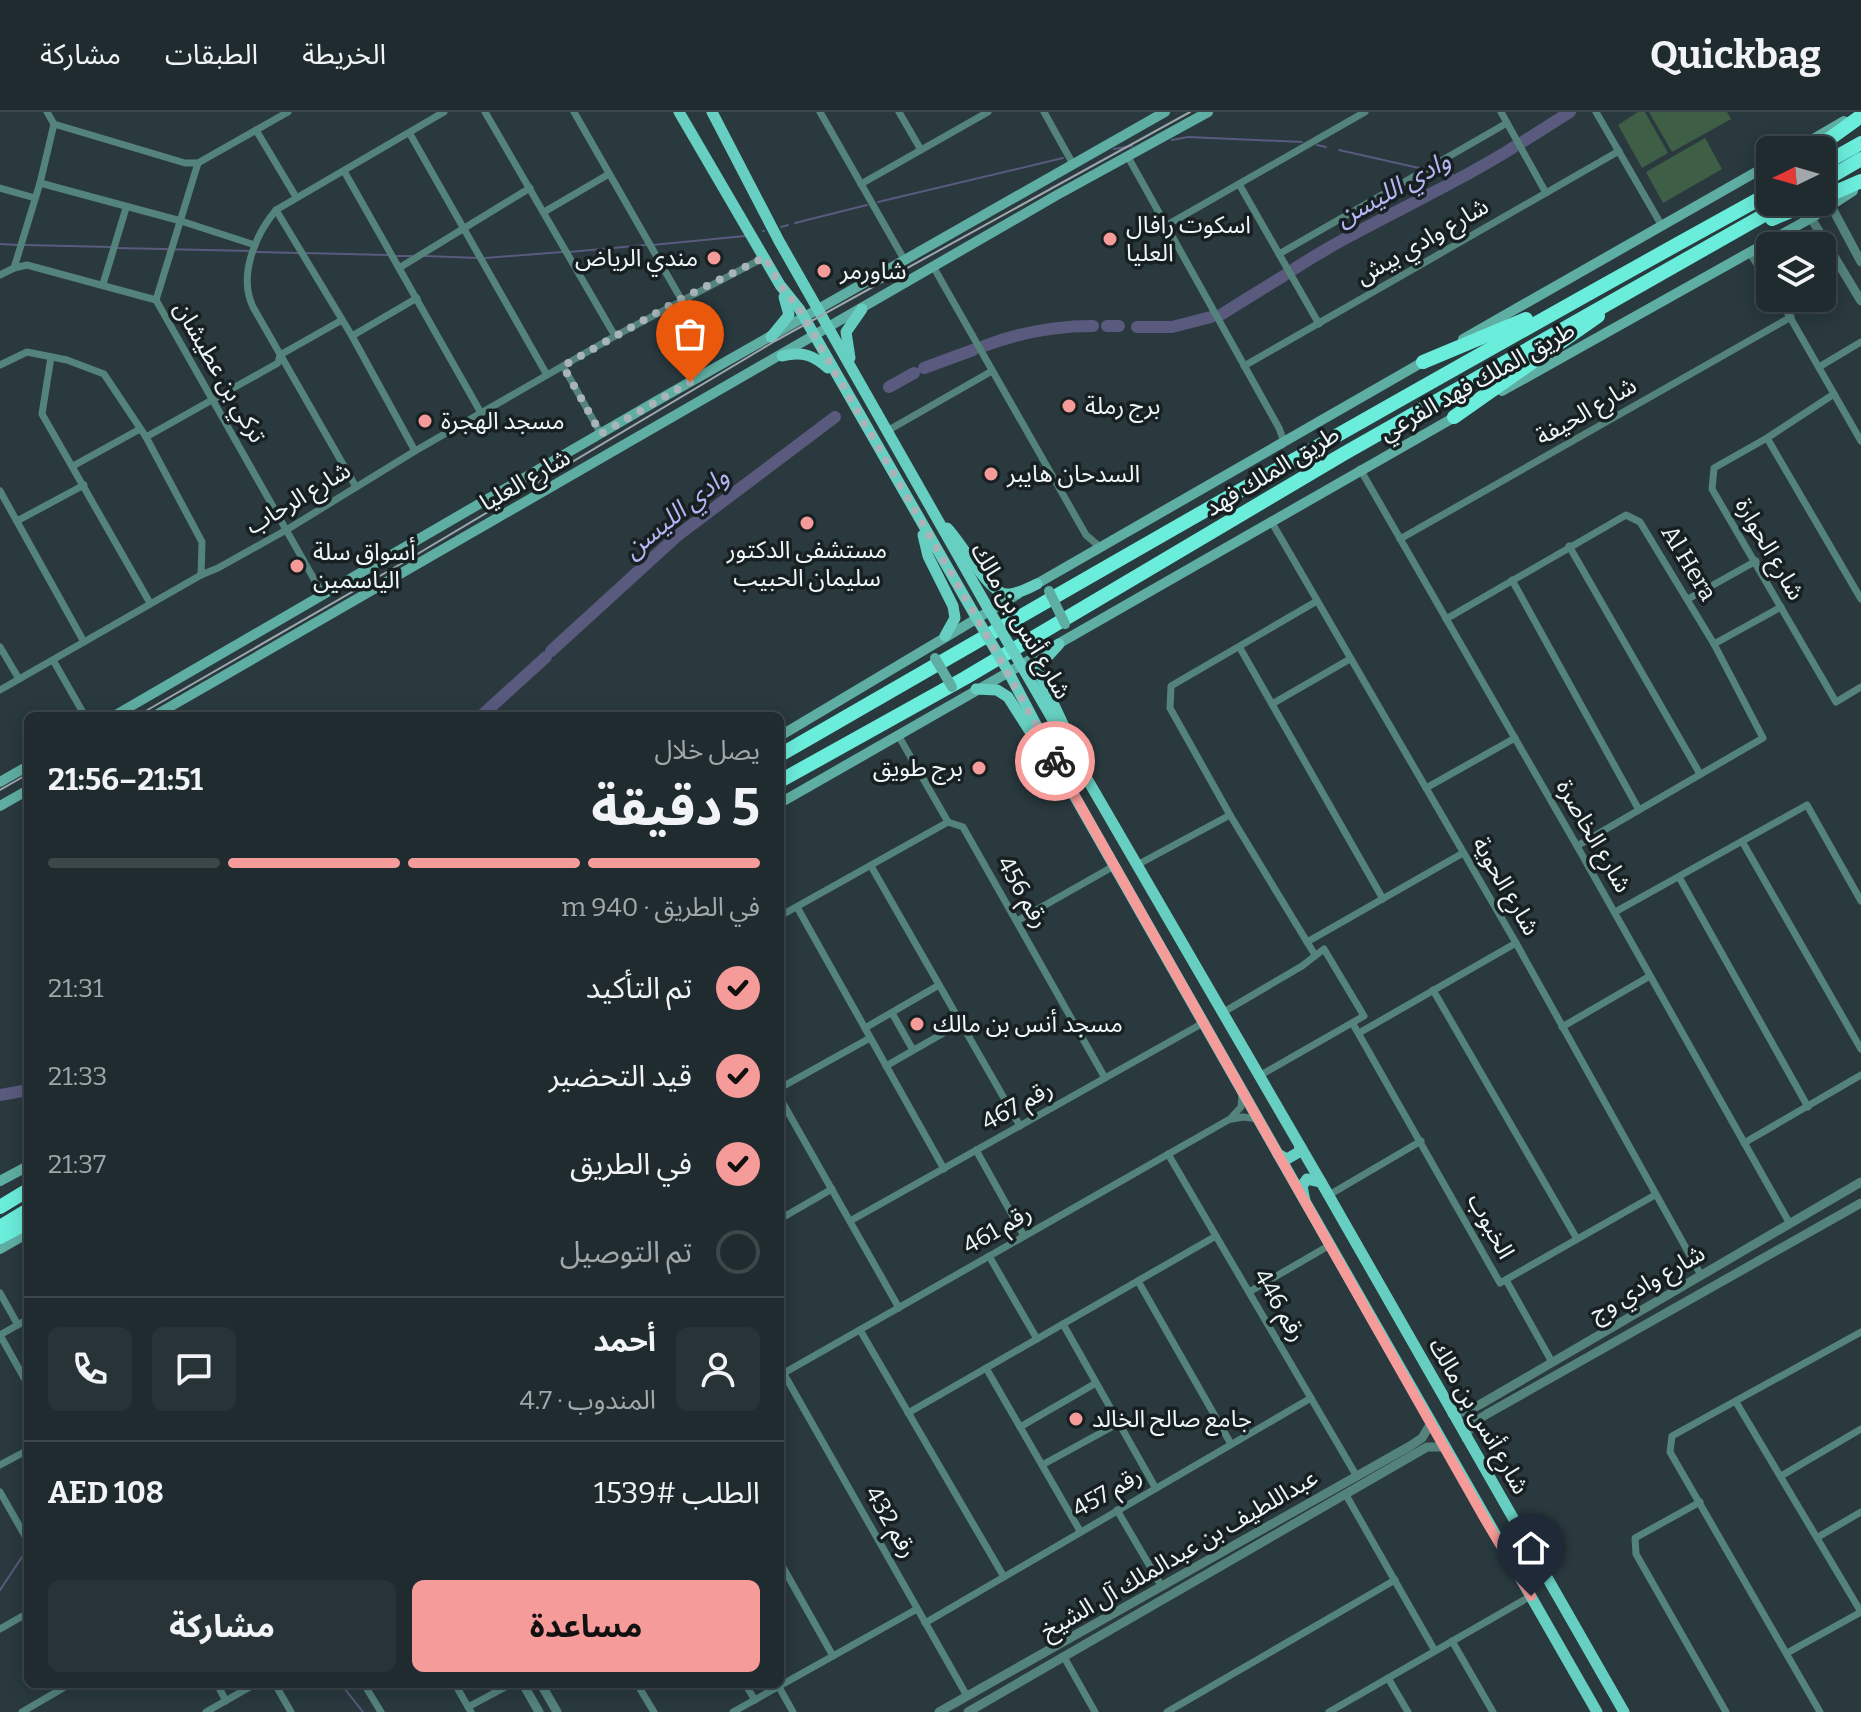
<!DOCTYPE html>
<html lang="ar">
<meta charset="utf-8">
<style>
:root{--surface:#1f2b2e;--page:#273336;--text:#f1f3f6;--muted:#a1a7aa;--line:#3c474a;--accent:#f59b99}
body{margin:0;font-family:Bitter,"Noto Sans Arabic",serif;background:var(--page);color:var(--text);direction:rtl;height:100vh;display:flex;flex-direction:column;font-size:30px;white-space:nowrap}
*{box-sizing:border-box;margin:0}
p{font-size:26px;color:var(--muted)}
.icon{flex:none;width:44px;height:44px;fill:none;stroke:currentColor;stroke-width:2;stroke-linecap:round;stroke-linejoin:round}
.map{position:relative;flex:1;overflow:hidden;direction:ltr}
.side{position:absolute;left:24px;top:600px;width:760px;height:976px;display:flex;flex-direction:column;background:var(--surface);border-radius:12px;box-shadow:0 4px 20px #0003,0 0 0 2px var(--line);direction:rtl}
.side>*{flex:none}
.needle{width:52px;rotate:265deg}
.controls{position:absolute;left:1756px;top:24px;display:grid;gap:16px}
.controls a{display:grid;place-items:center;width:80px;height:80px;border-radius:12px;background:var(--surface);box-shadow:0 4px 20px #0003,0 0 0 2px var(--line);font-size:40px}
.pin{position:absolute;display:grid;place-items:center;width:68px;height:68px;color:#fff;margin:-82px -34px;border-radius:50% 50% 50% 0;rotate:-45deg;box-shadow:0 0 8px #0007}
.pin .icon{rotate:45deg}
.courier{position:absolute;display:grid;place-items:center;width:80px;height:80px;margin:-40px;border:6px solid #f59b99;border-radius:50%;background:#fff;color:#222;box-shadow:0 2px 10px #0007}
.head em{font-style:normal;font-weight:700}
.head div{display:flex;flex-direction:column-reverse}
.head{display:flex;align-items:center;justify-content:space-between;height:136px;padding:0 24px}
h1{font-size:52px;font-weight:700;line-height:60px}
.bar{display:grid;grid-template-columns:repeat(4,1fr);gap:12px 8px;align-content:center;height:96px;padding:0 24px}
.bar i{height:10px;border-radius:6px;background:var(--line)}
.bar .active{background:var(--accent)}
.bar p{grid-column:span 4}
.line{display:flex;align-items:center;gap:20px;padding:0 24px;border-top:2px solid var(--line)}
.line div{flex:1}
.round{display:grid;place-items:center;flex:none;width:84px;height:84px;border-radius:12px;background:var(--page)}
ol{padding:0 24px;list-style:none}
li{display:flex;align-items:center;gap:24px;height:88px}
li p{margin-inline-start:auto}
li .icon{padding:8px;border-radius:50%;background:var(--accent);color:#111;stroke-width:4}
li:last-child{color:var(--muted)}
li i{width:44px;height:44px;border:4px solid var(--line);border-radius:50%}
.button{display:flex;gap:16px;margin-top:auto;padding:16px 24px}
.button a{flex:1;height:92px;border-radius:12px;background:var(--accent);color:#111;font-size:32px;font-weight:700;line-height:92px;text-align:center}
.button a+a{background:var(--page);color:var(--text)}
header{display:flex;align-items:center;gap:48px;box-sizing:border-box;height:112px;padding:0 40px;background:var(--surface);border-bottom:2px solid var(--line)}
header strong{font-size:38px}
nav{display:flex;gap:44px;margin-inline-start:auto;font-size:28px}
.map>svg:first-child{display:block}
.green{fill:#3f5e46}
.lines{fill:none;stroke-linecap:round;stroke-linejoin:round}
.stream{stroke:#595a7e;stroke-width:2}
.river{stroke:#595a7e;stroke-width:12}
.minor{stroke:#54837c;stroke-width:7}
.tertiary{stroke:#54837c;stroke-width:9}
.secondary{stroke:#5faea3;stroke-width:10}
.primary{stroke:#66cfc1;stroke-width:11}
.motorway{stroke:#6beddc;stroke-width:14}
.rail{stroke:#9ca8ac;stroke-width:2}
.secondary-bridge{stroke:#5faea3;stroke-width:10}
.primary-bridge{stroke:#66cfc1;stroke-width:11}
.done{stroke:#a8b4b8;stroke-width:8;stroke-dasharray:0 14.4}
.route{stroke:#f59b99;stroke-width:10}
.poi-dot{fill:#f59b99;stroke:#181f21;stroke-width:3}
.labels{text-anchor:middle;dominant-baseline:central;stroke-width:7;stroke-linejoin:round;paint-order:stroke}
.poi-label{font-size:24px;fill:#edf7fa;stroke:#181f21;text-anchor:start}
.street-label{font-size:24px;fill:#edf7fa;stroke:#181f21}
.water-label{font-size:26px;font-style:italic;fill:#b5b7f5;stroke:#181f21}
</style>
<header>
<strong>Quickbag</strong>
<nav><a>الخريطة</a><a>الطبقات</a><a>مشاركة</a></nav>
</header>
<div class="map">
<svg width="1861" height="1600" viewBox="0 0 1861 1600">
<rect width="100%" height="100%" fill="#29393e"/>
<g class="green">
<path d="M 1638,0 L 1645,0 L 1668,41 L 1642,56 L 1618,13 Z"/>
<path d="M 1649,0 L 1727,0 L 1731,7 L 1672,40 Z"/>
<path d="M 1705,26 L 1722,57 L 1663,91 L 1646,60 Z"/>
</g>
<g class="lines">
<g class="stream">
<path d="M 1172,28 L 1188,25 L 1302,30"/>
<path d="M 1317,33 L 1326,35"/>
<path d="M 1114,37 L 1132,34"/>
<path d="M 1339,38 L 1419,56"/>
<path d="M 1434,59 L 1462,65"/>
<path d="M 878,90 L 1063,46"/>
<path d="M 795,111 L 867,93"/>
<path d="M 781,115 L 788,113"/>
<path d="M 763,119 L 764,119"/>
<path d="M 0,132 L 19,133"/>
<path d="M 25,133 L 111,135"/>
<path d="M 652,133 L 745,124"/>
<path d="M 117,136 L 251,139"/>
<path d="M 257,140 L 299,141"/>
<path d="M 569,140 L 646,133"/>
<path d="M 305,141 L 387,143"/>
<path d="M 397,144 L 415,144"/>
<path d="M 425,144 L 479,146"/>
<path d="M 485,146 L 562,140"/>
<path d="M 0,1478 L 28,1436"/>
<path d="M 341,1572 L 363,1600"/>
</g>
<g class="river">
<path d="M 1524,29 L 1570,0"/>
<path d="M 1294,157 C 1365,111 1443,80 1514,35"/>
<path d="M 1222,202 L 1285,163"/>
<path d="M 1107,214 L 1119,214"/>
<path d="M 1137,215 L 1172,215 L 1211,205"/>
<path d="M 984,234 C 1018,221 1057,214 1093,214"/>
<path d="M 924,256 L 973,238"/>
<path d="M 889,275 L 914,261"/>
<path d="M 551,539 L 677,424 L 835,305"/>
<path d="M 481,604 L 546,545"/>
<path d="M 0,983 L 28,978"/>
</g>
<g class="minor">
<path d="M 288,0 L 198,51 L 156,188 L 323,483"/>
<path d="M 485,0 L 615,224"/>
<path d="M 574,0 L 681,187"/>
<path d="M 820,0 L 905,149"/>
<path d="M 899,0 L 921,38"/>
<path d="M 1044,0 L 1073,52"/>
<path d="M 1501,0 L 1546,81"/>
<path d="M 1596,0 L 1662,114"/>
<path d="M 54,12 L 185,51 L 198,51"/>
<path d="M 256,18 L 296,85"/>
<path d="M 410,22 L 547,263"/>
<path d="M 1128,45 L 1279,316 L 1283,327 L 1282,333"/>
<path d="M 344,59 L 481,301"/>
<path d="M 40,71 L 181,109 L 255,133"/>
<path d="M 861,72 L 988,0"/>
<path d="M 1239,72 L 1319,212"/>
<path d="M 0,76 L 35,86"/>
<path d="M 276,98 L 352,224 L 415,339"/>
<path d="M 544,100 L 609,62"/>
<path d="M 1167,113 L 1365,0"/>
<path d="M 1749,140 L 1770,172"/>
<path d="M 1279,142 L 1507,11"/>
<path d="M 14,156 L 40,71 L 54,12 L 47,0"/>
<path d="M 399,156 L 530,76"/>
<path d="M 934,156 L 1086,423 L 1101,436"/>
<path d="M 0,163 L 14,156 L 27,153 L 156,188"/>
<path d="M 103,172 L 126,96"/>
<path d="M 1779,186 L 1861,329"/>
<path d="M 352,224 L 417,186"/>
<path d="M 51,245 L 42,302 L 150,491"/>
<path d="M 0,253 L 27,240 L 67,248 L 104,262 L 146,325 L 202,430 L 201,463"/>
<path d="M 563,254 L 601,322"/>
<path d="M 1244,254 L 1619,39"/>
<path d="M 1819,255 L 1861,230"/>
<path d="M 1834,282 L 1767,326 L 1714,356 L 1712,377 L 1836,590 L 1861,575"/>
<path d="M 887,319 L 992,259"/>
<path d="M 146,325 L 278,251 L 280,243 L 342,208"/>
<path d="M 1767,326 L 1861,487"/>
<path d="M 73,354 L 140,317"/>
<path d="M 1360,357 L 1577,734 L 1790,1112"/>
<path d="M 356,375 L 253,195 C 238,164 255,123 276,98 L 444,0"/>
<path d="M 0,379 L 84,530"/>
<path d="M 17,409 L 84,373"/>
<path d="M 1271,409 L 1516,831 L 1701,1163"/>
<path d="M 1400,427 L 1791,205"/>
<path d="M 1569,434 L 1700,662"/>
<path d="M 1512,468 L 1639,698"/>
<path d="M 1688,487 L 1756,449"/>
<path d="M 1446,507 L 1626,403 L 1640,410 L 1714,532 L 1763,626 L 1577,734"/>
<path d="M 1714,532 L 1781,495"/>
<path d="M 0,535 L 19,567"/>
<path d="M 1240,536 L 1383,787"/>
<path d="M 53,548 L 85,604"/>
<path d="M 0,578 L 201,463 L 218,456 L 288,417 L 415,339 L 615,224 L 765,145"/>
<path d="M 1272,592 L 1350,547"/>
<path d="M 898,623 L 948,710 L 963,715 L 1105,966"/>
<path d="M 1426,676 L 1515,626"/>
<path d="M 1743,731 L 1861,937"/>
<path d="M 1137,753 L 1230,703"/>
<path d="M 871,754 L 1020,1014"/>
<path d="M 1679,765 L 1808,995"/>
<path d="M 797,795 L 944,1057"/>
<path d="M 1615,800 L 1807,693 L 1861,789"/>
<path d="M 780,804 L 948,710"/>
<path d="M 1017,809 L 1114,754"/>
<path d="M 1307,830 L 1463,741"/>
<path d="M 1315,843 L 1230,703 L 1170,596 L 1171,574 L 1317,489"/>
<path d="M 1433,878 L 1577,1127"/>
<path d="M 892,901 L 913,938"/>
<path d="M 1222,901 L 1302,854 L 1324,837 L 1364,904 L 1259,964"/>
<path d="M 1353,912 L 1500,1171 L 1655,1083"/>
<path d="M 1562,915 L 1650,864"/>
<path d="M 865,916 L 939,873"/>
<path d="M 1359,921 L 1516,831"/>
<path d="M 886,954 L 961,911"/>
<path d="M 780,976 L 870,926"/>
<path d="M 780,986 L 899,1196"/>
<path d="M 1232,1007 L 1243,1005 L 1259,1007"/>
<path d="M 1744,1031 L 1861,963"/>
<path d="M 976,1038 L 1024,1124"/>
<path d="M 1168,1042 L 1356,1363"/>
<path d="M 1329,1083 L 1421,1029"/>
<path d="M 780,1107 L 832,1077"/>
<path d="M 850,1109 L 1203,911"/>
<path d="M 989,1144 L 1037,1227"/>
<path d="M 1506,1168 L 1552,1250"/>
<path d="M 1138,1169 L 1231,1332"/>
<path d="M 1249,1180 L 1330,1133"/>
<path d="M 0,1181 L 18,1213"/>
<path d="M 1063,1212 L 1155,1375"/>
<path d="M 860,1218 L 1004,1465"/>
<path d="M 0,1223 L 28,1273"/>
<path d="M 0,1223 L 28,1207"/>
<path d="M 780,1255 L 967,1584"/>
<path d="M 986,1256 L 1080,1419"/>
<path d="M 784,1261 L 1230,1007 L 1241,995 L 1242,983"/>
<path d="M 1736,1290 L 1861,1500"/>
<path d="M 908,1301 L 1216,1124"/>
<path d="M 1020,1315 L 1096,1271"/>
<path d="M 0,1353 L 28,1338"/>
<path d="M 1042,1353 L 1119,1311"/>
<path d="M 1781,1364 L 1861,1317"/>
<path d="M 0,1380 L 28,1429"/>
<path d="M 1346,1383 L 1435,1539"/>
<path d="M 1700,1390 L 1635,1426 L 1636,1442 L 1726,1600"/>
<path d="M 1117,1398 L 1162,1475"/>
<path d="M 1818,1425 L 1861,1400"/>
<path d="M 780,1450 L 833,1544"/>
<path d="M 925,1511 L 1311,1286"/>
<path d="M 0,1517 L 28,1501"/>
<path d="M 1452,1529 L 1493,1600"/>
<path d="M 1787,1541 L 1861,1500"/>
<path d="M 1064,1545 L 1095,1600"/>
<path d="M 1388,1566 L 1408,1600"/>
<path d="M 217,1572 L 226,1589"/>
<path d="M 275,1572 L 291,1600"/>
<path d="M 364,1572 L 381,1600"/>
<path d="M 455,1572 L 471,1600"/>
<path d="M 637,1572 L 654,1600"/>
<path d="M 745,1572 L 755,1588"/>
<path d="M 779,1575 L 793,1600"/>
<path d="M 468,1595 L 511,1572"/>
<path d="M 22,1600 L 70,1572"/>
<path d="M 206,1600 L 255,1572"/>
<path d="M 733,1600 L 917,1497"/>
<path d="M 1167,1600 L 1395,1468"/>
<path d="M 1329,1600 L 1531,1484"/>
<path d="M 1820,1600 L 1670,1340 L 1672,1324 L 1861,1220"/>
</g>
<g class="tertiary">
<path d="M 1830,92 L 1861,150"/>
<path d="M 1811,106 L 1861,189"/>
<path d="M 1452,1302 L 1467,1299 L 1481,1292 L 1861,1070"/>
<path d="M 1466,1326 L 1471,1312 L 1487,1302 L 1861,1091"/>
<path d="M 523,1572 L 539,1600"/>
<path d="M 541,1572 L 557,1600"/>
<path d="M 939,1600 L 1410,1334 L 1422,1326 L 1431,1311"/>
<path d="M 968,1600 L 1427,1335 L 1445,1335"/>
</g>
<g class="secondary">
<path d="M 1794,38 L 1844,9"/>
<path d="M 1463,227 L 1770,52"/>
<path d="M 1502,279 L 1811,106 L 1853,79"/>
<path d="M 1033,474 L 1428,247"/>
<path d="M 114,604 L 653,291 L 1165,0"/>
<path d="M 154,604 L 1057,83 L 1208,0"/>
<path d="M 780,624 L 1018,482"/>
<path d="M 0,670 L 28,654"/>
<path d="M 780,691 L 1460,302"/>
<path d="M 0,694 L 28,678"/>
<path d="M 0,1069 L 28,1054"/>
<path d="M 0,1137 L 28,1121"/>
</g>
<g class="primary">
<path d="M 679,0 L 780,173 L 800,198 L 976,505"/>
<path d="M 712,0 L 779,129 L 989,498"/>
<path d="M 771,225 L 789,203 L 784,185"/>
<path d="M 782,244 C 802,239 813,243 828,256"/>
<path d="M 850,246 L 846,220 L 862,197"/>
<path d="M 947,416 C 961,430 989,481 1006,482 C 1016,483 1028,476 1037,472"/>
<path d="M 923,423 L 928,444 L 953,494 L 955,506 L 945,524"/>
<path d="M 1059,532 L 1040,553 L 1040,563 L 1070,627"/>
<path d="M 1021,553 L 1321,1070"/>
<path d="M 1008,559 L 1062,662 L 1278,1042 L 1287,1047 L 1299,1040 L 1300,1034"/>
<path d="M 976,577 L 997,578 L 1008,585 L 1041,637"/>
<path d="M 1278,1042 L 1597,1600"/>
<path d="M 1305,1089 L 1302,1074 L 1307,1067 L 1321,1070 L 1624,1600"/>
</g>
<g class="motorway">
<path d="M 1814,38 L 1861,4"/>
<path d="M 1822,53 L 1861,31"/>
<path d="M 1822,70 L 1861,47"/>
<path d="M 1822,86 L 1861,69"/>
<path d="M 1772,107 L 1813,90"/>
<path d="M 1423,250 L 1526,207"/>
<path d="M 1454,305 L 1598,204"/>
<path d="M 780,643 C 1109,453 1438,264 1770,81"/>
<path d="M 780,669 L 965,566 L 1345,341 L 1787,90"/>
<path d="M 0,1095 L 28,1078"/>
<path d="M 0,1115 L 28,1098"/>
<path d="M 0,1125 L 28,1110"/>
</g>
<g class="rail">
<path d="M 137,604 L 404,450 L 775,229 L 1190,0"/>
<path d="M 0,678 L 28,662"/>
</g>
<g class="secondary-bridge">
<path d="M 1049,479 L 1065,512"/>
<path d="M 935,546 L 952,575"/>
</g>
<g class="primary-bridge">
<path d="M 989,498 L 1021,553"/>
<path d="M 976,505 L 1008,559"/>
</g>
</g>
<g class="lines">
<path class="done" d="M 690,270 L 601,322 L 563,254 L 681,187 L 765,145 L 780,173 L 800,198 C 884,349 975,496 1055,649"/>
<path class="route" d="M 1055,649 L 1486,1409 L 1531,1484"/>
</g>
<g class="poi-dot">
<circle cx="1110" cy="127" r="8"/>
<circle cx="714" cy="146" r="8"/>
<circle cx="824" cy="159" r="8"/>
<circle cx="1069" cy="294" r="8"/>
<circle cx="425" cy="309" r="8"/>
<circle cx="991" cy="362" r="8"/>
<circle cx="807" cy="411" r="8"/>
<circle cx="297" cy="454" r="8"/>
<circle cx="979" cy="656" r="8"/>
<circle cx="917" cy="912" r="8"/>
<circle cx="1076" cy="1307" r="8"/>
</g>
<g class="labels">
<g class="poi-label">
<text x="1126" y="113">اسكوت رافال<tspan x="1126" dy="28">العليا</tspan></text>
<text x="698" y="146" text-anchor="end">مندي الرياض</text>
<text x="840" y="159">شاورمر</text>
<text x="1085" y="294">برج رملة</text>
<text x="441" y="309">مسجد الهجرة</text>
<text x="1007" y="362">السدحان هايبر</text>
<text x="807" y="438" text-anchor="middle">مستشفى الدكتور<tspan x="807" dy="28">سليمان الحبيب</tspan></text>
<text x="313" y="440">أسواق سلة<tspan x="313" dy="28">الياسمين</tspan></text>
<text x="963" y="656" text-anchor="end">برج طويق</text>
<text x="933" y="912">مسجد أنس بن مالك</text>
<text x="1092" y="1307">جامع صالح الخالد</text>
</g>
<g class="street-label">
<text transform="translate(1422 129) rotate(-30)">شارع وادي بيش</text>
<text transform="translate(220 260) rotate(60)">تركي بن عطيشان</text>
<text transform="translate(1477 269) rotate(-29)">طريق الملك فهد الفرعي</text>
<text transform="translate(1586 299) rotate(-30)">شارع الحيفة</text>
<text transform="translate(1272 359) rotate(-31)">طريق الملك فهد</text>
<text transform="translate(525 368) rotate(-30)">شارع العليا</text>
<text transform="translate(298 386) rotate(-31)">شارع الرحاب</text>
<text transform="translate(1770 437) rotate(60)">شارع الحوارة</text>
<text transform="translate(1689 451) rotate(59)">Al Hera</text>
<text transform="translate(1021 509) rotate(60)">شارع أنس بن مالك</text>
<text transform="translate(1594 724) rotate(60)">شارع الخاصرة</text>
<text transform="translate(1506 774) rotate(60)">شارع الحوية</text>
<text transform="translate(1023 780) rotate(60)">رقم 456</text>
<text transform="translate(1017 993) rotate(-29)">رقم 467</text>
<text transform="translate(1491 1114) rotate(61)">الخبوب</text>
<text transform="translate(997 1117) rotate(-30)">رقم 461</text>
<text transform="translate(1647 1171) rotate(-30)">شارع وادي وج</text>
<text transform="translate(1280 1193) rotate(60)">رقم 446</text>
<text transform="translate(1479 1304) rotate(60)">شارع أنس بن مالك</text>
<text transform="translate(1107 1380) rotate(-30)">رقم 457</text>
<text transform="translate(891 1410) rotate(60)">رقم 432</text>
<text transform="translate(1179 1442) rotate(-30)">عبداللطيف بن عبدالملك آل الشيخ</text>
</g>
<g class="water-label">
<text transform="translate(1393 77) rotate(-29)">وادي الليسن</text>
<text transform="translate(676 401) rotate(-39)">وادي الليسن</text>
</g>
</g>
</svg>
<div class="controls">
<a><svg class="needle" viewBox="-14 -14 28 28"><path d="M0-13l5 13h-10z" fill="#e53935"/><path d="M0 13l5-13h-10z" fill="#a1a7aa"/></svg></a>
<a><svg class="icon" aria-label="layers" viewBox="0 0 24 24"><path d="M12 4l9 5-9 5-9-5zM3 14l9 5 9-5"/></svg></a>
</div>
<div class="pin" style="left:690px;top:270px;background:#ea580c"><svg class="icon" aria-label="bag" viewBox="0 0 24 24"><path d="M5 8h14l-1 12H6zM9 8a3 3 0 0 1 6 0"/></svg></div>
<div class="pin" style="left:1531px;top:1484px;background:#1f2937"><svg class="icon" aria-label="home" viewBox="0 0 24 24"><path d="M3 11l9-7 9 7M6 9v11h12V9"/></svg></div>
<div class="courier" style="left:1055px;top:649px"><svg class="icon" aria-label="bike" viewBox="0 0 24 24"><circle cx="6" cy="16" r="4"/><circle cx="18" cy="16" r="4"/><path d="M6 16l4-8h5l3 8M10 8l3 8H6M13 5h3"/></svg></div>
<section class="side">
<div class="head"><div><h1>5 دقيقة</h1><p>يصل خلال</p></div><em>21:51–21:56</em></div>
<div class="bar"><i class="active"></i><i class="active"></i><i class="active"></i><i></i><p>في الطريق · 940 m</p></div>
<ol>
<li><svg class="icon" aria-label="check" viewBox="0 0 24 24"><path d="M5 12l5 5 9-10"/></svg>تم التأكيد<p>21:31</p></li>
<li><svg class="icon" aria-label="check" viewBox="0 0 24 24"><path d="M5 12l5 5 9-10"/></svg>قيد التحضير<p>21:33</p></li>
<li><svg class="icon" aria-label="check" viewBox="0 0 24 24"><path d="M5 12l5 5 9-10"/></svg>في الطريق<p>21:37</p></li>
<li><i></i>تم التوصيل</li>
</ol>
<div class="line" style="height:144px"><a class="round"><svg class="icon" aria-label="person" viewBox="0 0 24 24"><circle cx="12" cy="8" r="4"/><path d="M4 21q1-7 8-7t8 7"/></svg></a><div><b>أحمد</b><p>المندوب · 4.7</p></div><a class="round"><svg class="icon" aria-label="chat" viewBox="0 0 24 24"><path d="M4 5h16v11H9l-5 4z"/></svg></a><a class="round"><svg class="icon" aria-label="phone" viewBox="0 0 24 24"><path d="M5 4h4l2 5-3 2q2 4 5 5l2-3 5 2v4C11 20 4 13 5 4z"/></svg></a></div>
<div class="line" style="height:104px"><div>الطلب #1539</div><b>AED 108</b></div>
<div class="button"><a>مساعدة</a><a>مشاركة</a></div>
</section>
</div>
